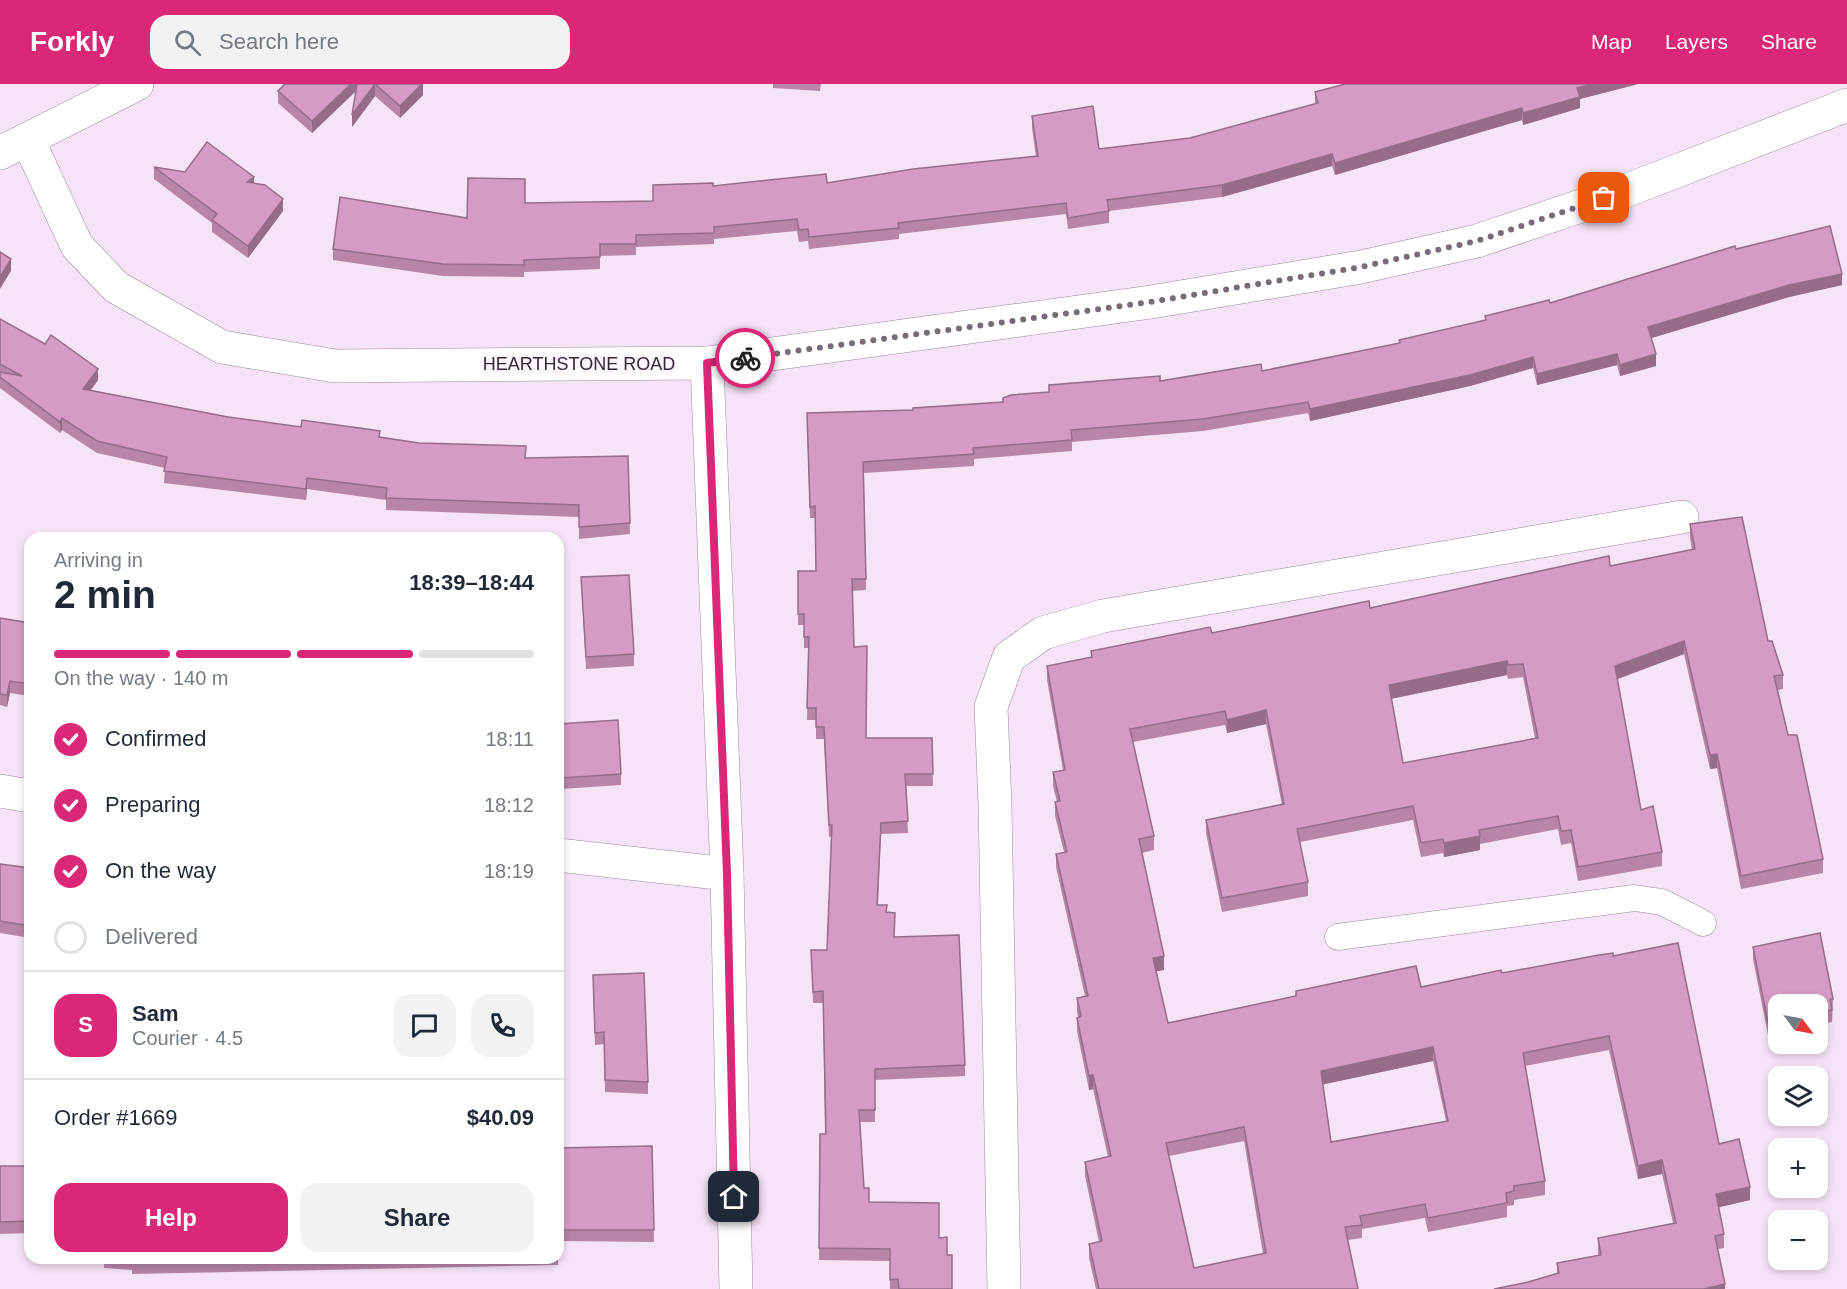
<!DOCTYPE html>
<meta charset="utf-8">
<style>
:root{--surface:#fff;--page:#f2f2f3;--text:#1f2937;--muted:#747a83;--line:#e0e1e3;--accent:#db2777}
body{margin:0;font-family:Helvetica,sans-serif;background:var(--page);color:var(--text);height:100vh;display:flex;flex-direction:column;font-size:22px;white-space:nowrap}
*{box-sizing:border-box;margin:0}
p{font-size:20px;color:var(--muted)}
.icon{flex:none;width:33px;height:33px;fill:none;stroke:currentColor;stroke-width:2;stroke-linecap:round;stroke-linejoin:round}
.map{position:relative;flex:1;overflow:hidden}
.panel{position:absolute;left:24px;top:448px;width:540px;height:732px;display:flex;flex-direction:column;background:var(--surface);border-radius:18px;box-shadow:0 3px 9px #0003}
.panel>*{flex:none}
.needle{width:39px;rotate:122deg}
.buttons{position:absolute;left:1768px;top:910px;display:grid;gap:12px}
.buttons a{display:grid;place-items:center;width:60px;height:60px;border-radius:12px;background:var(--surface);box-shadow:0 3px 9px #0003;font-size:30px}
.pin{position:absolute;display:grid;place-items:center;width:51px;height:51px;color:#fff;margin:-26px;border-radius:12px;box-shadow:0 3px 9px #0006}
.courier{position:absolute;display:grid;place-items:center;width:60px;height:60px;margin:-30px;border:4px solid #db2777;border-radius:50%;background:#fff;color:#222;box-shadow:0 2px 8px #0007}
.summary em{font-style:normal;font-weight:700}
.summary div{display:flex;flex-direction:column-reverse}
.summary{display:flex;align-items:center;justify-content:space-between;height:102px;padding:0 30px}
h1{font-size:39px;font-weight:700;line-height:45px}
.bar{display:grid;grid-template-columns:repeat(4,1fr);gap:9px 6px;align-content:center;height:72px;padding:0 30px}
.bar i{height:8px;border-radius:4px;background:var(--line)}
.bar .current{background:var(--accent)}
.bar p{grid-column:span 4}
.line{display:flex;align-items:center;gap:15px;padding:0 30px;border-top:2px solid var(--line)}
.line div{flex:1}
.round{display:grid;place-items:center;flex:none;width:63px;height:63px;border-radius:18px;background:var(--page)}
ol{padding:0 30px;list-style:none}
li{display:flex;align-items:center;gap:18px;height:66px}
li p{margin-inline-start:auto}
li .icon{padding:6px;border-radius:50%;background:var(--accent);color:#fff;stroke-width:4}
li:last-child{color:var(--muted)}
li i{width:33px;height:33px;border:3px solid var(--line);border-radius:50%}
.primary-button{display:flex;gap:12px;margin-top:auto;padding:12px 30px}
.primary-button a{flex:1;height:69px;border-radius:18px;background:var(--accent);color:#fff;font-size:24px;font-weight:700;line-height:69px;text-align:center}
.primary-button a+a{background:var(--page);color:var(--text)}
header{display:flex;align-items:center;gap:36px;box-sizing:border-box;height:84px;padding:0 30px;background:var(--accent);color:#fff}
header strong{font-size:28px}
nav{display:flex;gap:33px;margin-inline-start:auto;font-size:21px}
.search{width:420px;height:54px;background:var(--page);display:flex;align-items:center;gap:15px;box-sizing:border-box;padding:0 21px;border-radius:18px;color:var(--muted);font-size:22px}
.map>svg:first-child{display:block}
.lines{fill:none;stroke-linecap:round;stroke-linejoin:round}
.lane-casing{stroke:#99889b;stroke-width:27}
.street-casing{stroke:#99889b;stroke-width:34}
.lane{stroke:#fff;stroke-width:26}
.street{stroke:#fff;stroke-width:33}
.wall{fill:#b885a9;fill-rule:evenodd}
.shaded-wall{fill:#966c8a}
.building{fill:#d69bc5;stroke:#966c8a;stroke-width:1.5;fill-rule:evenodd}
.done{stroke:#766b76;stroke-width:6;stroke-dasharray:0 10.8}
.route{stroke:#db2777;stroke-width:8}
.labels{text-anchor:middle;dominant-baseline:central;stroke-width:6;stroke-linejoin:round;paint-order:stroke}
.street-label{font-size:18px;fill:#312a31;stroke:#fcf5fd}
</style>
<header>
<strong>Forkly</strong>
<div class="search"><svg class="icon" aria-label="search" viewBox="0 0 24 24"><circle cx="10" cy="10" r="6"/><path d="M15 15l6 6"/></svg>Search here</div>
<nav><a>Map</a><a>Layers</a><a>Share</a></nav>
</header>
<div class="map">
<svg width="1847" height="1205" viewBox="0 0 1847 1205">
<rect width="100%" height="100%" fill="#f6e3f7"/>
<g class="lines">
<g class="lane-casing">
<path id="lane" d="M 1338,853 L 1634,814 L 1662,818 L 1703,839"/>
</g>
<g class="street-casing">
<g id="street">
<path d="M 28,56 L 77,162 L 116,203 L 222,263 L 335,282 L 707,279 L 1151,218 L 1361,183 L 1477,157 L 1625,107 L 1847,21"/>
<path d="M 0,69 L 137,0"/>
<path d="M 707,279 L 727,790 L 736,1205"/>
<path d="M 0,707 L 30,712"/>
<path d="M 558,771 L 727,790"/>
<path d="M 1004,1205 L 995,721 L 991,623 L 1009,573 L 1043,549 L 1103,532 L 1682,433"/>
</g>
</g>
<use href="#lane" class="lane"/>
<use href="#street" class="street"/>
</g>
<g class="wall">
<path d="M 285,0 L 423,0 L 423,11 L 400,34 L 375,12 L 352,43 L 356,7 L 312,49 L 278,19 L 278,7 Z"/>
<path d="M 773,0 L 821,0 L 820,7 L 773,4 Z"/>
<path d="M 1345,0 L 1638,0 L 1580,15 L 1580,24 L 1523,41 L 1522,36 L 1335,91 L 1332,82 L 1222,113 L 1109,127 L 1109,139 L 1068,145 L 1066,130 L 899,150 L 899,155 L 809,165 L 808,157 L 799,158 L 797,147 L 714,155 L 714,160 L 636,163 L 636,171 L 600,172 L 600,185 L 524,188 L 524,193 L 443,192 L 333,176 L 333,165 L 467,134 L 653,117 L 713,102 L 827,99 L 1036,73 L 1032,44 L 1032,32 L 1099,65 L 1190,54 L 1315,20 L 1315,8 Z"/>
<path d="M 154,83 L 254,99 L 283,127 L 248,174 L 212,148 L 212,139 L 154,95 Z"/>
<path d="M 1736,165 L 1842,201 L 1789,213 L 1651,254 L 1656,282 L 1620,292 L 1617,281 L 1537,301 L 1533,284 L 1470,302 L 1310,337 L 1308,329 L 1203,347 L 1072,358 L 1072,367 L 974,375 L 974,382 L 864,389 L 866,506 L 852,507 L 854,563 L 866,654 L 932,654 L 933,702 L 906,702 L 908,749 L 881,750 L 878,821 L 886,828 L 895,840 L 894,853 L 965,981 L 965,992 L 875,996 L 875,1038 L 860,1038 L 864,1104 L 869,1118 L 939,1154 L 947,1171 L 952,1205 L 890,1205 L 890,1177 L 819,1176 L 820,1050 L 825,1050 L 823,919 L 813,919 L 811,866 L 827,866 L 831,753 L 829,753 L 824,655 L 816,655 L 816,636 L 807,636 L 809,564 L 804,564 L 804,541 L 798,541 L 798,487 L 816,487 L 815,434 L 810,434 L 807,341 L 913,326 L 1003,318 L 1049,308 L 1262,287 L 1399,259 L 1399,256 L 1485,236 L 1485,232 L 1550,219 Z"/>
<path d="M 0,235 L 98,296 L 91,306 L 228,333 L 526,374 L 628,372 L 630,450 L 579,455 L 579,433 L 386,426 L 386,416 L 307,405 L 306,416 L 164,399 L 165,384 L 97,369 L 62,346 L 60,349 L 0,304 Z"/>
<path d="M 1690,440 L 1768,557 L 1783,591 L 1783,605 L 1778,606 L 1788,651 L 1823,775 L 1823,789 L 1741,805 L 1717,684 L 1710,685 L 1684,570 L 1617,595 L 1641,726 L 1662,768 L 1662,782 L 1578,797 L 1571,759 L 1561,761 L 1558,745 L 1480,760 L 1480,766 L 1444,773 L 1443,769 L 1421,773 L 1413,736 L 1300,758 L 1308,798 L 1308,812 L 1222,828 L 1206,749 L 1206,736 L 1282,721 L 1266,640 L 1227,649 L 1225,641 L 1133,658 L 1154,752 L 1154,766 L 1142,769 L 1164,886 L 1156,887 L 1168,939 L 1296,912 L 1296,907 L 1421,903 L 1613,872 L 1719,1060 L 1750,1116 L 1718,1123 L 1724,1150 L 1724,1164 L 1718,1165 L 1725,1205 L 1528,1198 L 1557,1190 L 1557,1179 L 1598,1171 L 1598,1154 L 1673,1139 L 1662,1090 L 1638,1095 L 1609,966 L 1525,982 L 1545,1097 L 1545,1111 L 1514,1116 L 1514,1121 L 1507,1122 L 1507,1133 L 1428,1148 L 1425,1134 L 1362,1145 L 1362,1154 L 1348,1156 L 1358,1205 L 1096,1205 L 1089,1174 L 1089,1160 L 1099,1158 L 1085,1092 L 1085,1078 L 1108,1073 L 1093,1005 L 1089,1006 L 1077,947 L 1077,934 L 1078,933 L 1077,928 L 1077,914 L 1085,912 L 1056,783 L 1056,770 L 1064,768 L 1055,732 L 1055,718 L 1057,718 L 1053,702 L 1053,688 L 1063,686 L 1047,596 L 1047,582 L 1091,573 L 1091,567 L 1212,549 L 1370,524 L 1610,482 L 1692,466 L 1690,454 ZM 1507,591 L 1508,595 L 1523,593 L 1535,654 L 1403,679 L 1391,615 ZM 1433,977 L 1446,1037 L 1331,1058 L 1323,1000 ZM 1244,1057 L 1263,1170 L 1194,1184 L 1169,1072 Z"/>
<path d="M 581,493 L 634,570 L 634,582 L 586,585 Z"/>
<path d="M 0,534 L 30,539 L 30,612 L 10,609 L 7,623 L 0,621 Z"/>
<path d="M 558,640 L 621,690 L 621,701 L 561,705 L 560,696 L 558,696 Z"/>
<path d="M 0,780 L 30,784 L 30,854 L 0,849 Z"/>
<path d="M 1753,863 L 1833,915 L 1832,938 L 1818,941 L 1818,921 L 1779,921 L 1779,948 L 1768,951 L 1753,875 Z"/>
<path d="M 593,903 L 648,998 L 648,1010 L 605,1008 L 604,960 L 595,961 Z"/>
<path d="M 652,1062 L 654,1158 L 558,1157 L 558,1064 Z"/>
<path d="M 0,1082 L 30,1082 L 30,1149 L 0,1150 Z"/>
<path d="M 104,1174 L 558,1174 L 558,1181 L 132,1190 L 132,1186 L 104,1184 Z"/>
</g>
<g class="shaded-wall">
<path d="M 351,0 L 358,0 L 358,5 L 312,49 L 312,37 Z"/>
<path d="M 375,0 L 375,12 L 352,43 L 352,31 Z"/>
<path d="M 422,0 L 423,0 L 423,11 L 400,34 L 400,22 Z"/>
<path d="M 1593,0 L 1638,0 L 1580,15 L 1580,24 L 1523,41 L 1523,29 L 1577,4 Z"/>
<path d="M 1522,24 L 1522,36 L 1335,91 L 1335,79 Z"/>
<path d="M 1332,70 L 1332,82 L 1222,113 L 1222,101 Z"/>
<path d="M 254,93 L 254,105 L 247,98 Z"/>
<path d="M 283,115 L 283,127 L 248,174 L 248,162 Z"/>
<path d="M 11,175 L 11,187 L 0,205 L 0,193 Z"/>
<path d="M 1842,190 L 1842,201 L 1789,213 L 1648,255 L 1648,243 L 1789,201 Z"/>
<path d="M 1617,270 L 1617,281 L 1537,301 L 1537,290 Z"/>
<path d="M 1656,270 L 1656,282 L 1620,292 L 1620,281 Z"/>
<path d="M 1533,273 L 1533,284 L 1470,302 L 1310,337 L 1310,325 Z"/>
<path d="M 98,285 L 98,296 L 83,316 L 83,305 Z"/>
<path d="M 62,334 L 62,346 L 60,349 L 60,338 Z"/>
<path d="M 307,394 L 307,405 L 306,416 L 306,405 Z"/>
<path d="M 1684,557 L 1684,570 L 1615,596 L 1615,582 Z"/>
<path d="M 1507,577 L 1507,591 L 1389,615 L 1389,601 Z"/>
<path d="M 10,597 L 10,609 L 7,623 L 7,611 Z"/>
<path d="M 1266,626 L 1266,640 L 1227,649 L 1227,636 Z"/>
<path d="M 1717,670 L 1717,684 L 1710,685 L 1710,671 Z"/>
<path d="M 1480,752 L 1480,766 L 1444,773 L 1444,759 Z"/>
<path d="M 1164,872 L 1164,886 L 1153,888 L 1153,874 Z"/>
<path d="M 1433,963 L 1433,977 L 1321,1001 L 1321,987 Z"/>
<path d="M 1093,991 L 1093,1005 L 1089,1006 L 1089,992 Z"/>
<path d="M 1662,1076 L 1662,1090 L 1638,1095 L 1638,1082 Z"/>
<path d="M 1750,1103 L 1750,1116 L 1716,1124 L 1716,1110 Z"/>
<path d="M 1725,1200 L 1725,1205 L 1704,1205 Z"/>
</g>
<g class="building">
<path d="M 285,0 L 351,0 L 312,37 L 278,7 Z"/>
<path d="M 357,0 L 375,0 L 352,31 Z"/>
<path d="M 375,0 L 422,0 L 400,22 Z"/>
<path d="M 1345,0 L 1593,0 L 1577,4 L 1580,13 L 1523,29 L 1522,24 L 1335,79 L 1332,70 L 1222,101 L 1107,116 L 1109,127 L 1068,134 L 1066,119 L 898,139 L 899,144 L 809,153 L 808,145 L 799,146 L 797,135 L 714,143 L 714,149 L 636,151 L 636,160 L 600,160 L 600,173 L 524,176 L 524,181 L 443,180 L 333,165 L 340,113 L 467,134 L 468,94 L 525,95 L 525,119 L 653,117 L 653,101 L 713,99 L 713,102 L 826,90 L 827,99 L 913,85 L 1038,72 L 1032,32 L 1093,22 L 1099,65 L 1190,54 L 1318,19 L 1315,8 Z"/>
<path d="M 207,58 L 254,93 L 247,98 L 265,101 L 283,115 L 248,162 L 212,136 L 217,130 L 154,83 L 185,88 Z"/>
<path d="M 1830,142 L 1842,190 L 1789,201 L 1648,243 L 1656,270 L 1620,281 L 1617,270 L 1537,290 L 1533,273 L 1470,291 L 1310,325 L 1308,318 L 1203,335 L 1071,346 L 1072,356 L 973,364 L 974,370 L 863,378 L 866,495 L 852,495 L 854,563 L 867,562 L 866,654 L 932,654 L 933,690 L 905,690 L 908,737 L 881,739 L 877,821 L 887,821 L 886,828 L 895,829 L 894,853 L 959,851 L 965,981 L 875,985 L 875,1026 L 859,1026 L 864,1104 L 869,1104 L 869,1118 L 939,1119 L 939,1154 L 947,1153 L 947,1171 L 952,1171 L 952,1205 L 899,1205 L 898,1195 L 890,1196 L 890,1165 L 819,1164 L 820,1050 L 826,1050 L 823,907 L 813,908 L 811,866 L 827,866 L 832,741 L 829,741 L 824,643 L 816,643 L 816,624 L 807,624 L 809,553 L 804,553 L 804,530 L 798,530 L 798,487 L 816,487 L 815,422 L 810,423 L 807,329 L 913,326 L 913,324 L 1003,318 L 1003,314 L 1011,311 L 1049,308 L 1049,301 L 1160,292 L 1160,297 L 1261,280 L 1262,287 L 1400,259 L 1399,256 L 1486,236 L 1485,232 L 1549,216 L 1550,219 L 1735,162 L 1736,165 Z"/>
<path d="M 0,168 L 11,175 L 0,193 Z"/>
<path d="M 0,235 L 45,260 L 51,251 L 98,285 L 83,305 L 228,333 L 301,343 L 302,336 L 380,347 L 379,353 L 419,359 L 526,362 L 525,374 L 628,372 L 630,439 L 579,443 L 579,421 L 386,414 L 387,404 L 307,394 L 306,405 L 164,387 L 167,373 L 97,357 L 62,334 L 60,338 L 0,293 L 0,288 L 22,292 L 0,280 Z"/>
<path d="M 1742,433 L 1768,557 L 1772,557 L 1783,591 L 1774,592 L 1788,651 L 1797,651 L 1823,775 L 1741,792 L 1717,670 L 1710,671 L 1684,557 L 1615,582 L 1641,726 L 1653,722 L 1662,768 L 1578,783 L 1571,746 L 1561,747 L 1558,732 L 1479,746 L 1480,752 L 1444,759 L 1443,755 L 1421,759 L 1413,722 L 1297,745 L 1308,798 L 1222,814 L 1206,736 L 1284,720 L 1266,626 L 1227,636 L 1225,627 L 1130,645 L 1154,752 L 1139,755 L 1164,872 L 1153,874 L 1168,939 L 1296,912 L 1296,907 L 1416,882 L 1421,903 L 1501,886 L 1502,889 L 1599,871 L 1613,869 L 1613,872 L 1678,859 L 1719,1060 L 1739,1055 L 1750,1103 L 1716,1110 L 1724,1150 L 1715,1152 L 1725,1200 L 1704,1205 L 1494,1205 L 1528,1198 L 1559,1189 L 1557,1179 L 1601,1171 L 1598,1154 L 1676,1139 L 1662,1076 L 1638,1082 L 1609,952 L 1523,969 L 1545,1097 L 1514,1102 L 1514,1107 L 1506,1109 L 1507,1119 L 1428,1134 L 1425,1120 L 1360,1132 L 1362,1141 L 1345,1143 L 1358,1205 L 1099,1205 L 1089,1160 L 1102,1157 L 1085,1078 L 1111,1072 L 1093,991 L 1089,992 L 1077,934 L 1081,932 L 1077,914 L 1088,912 L 1056,770 L 1067,768 L 1055,718 L 1060,717 L 1053,688 L 1065,686 L 1047,582 L 1092,573 L 1091,567 L 1210,543 L 1212,549 L 1369,517 L 1370,524 L 1609,472 L 1610,482 L 1695,465 L 1690,440 ZM 1507,577 L 1508,581 L 1523,580 L 1538,654 L 1403,679 L 1389,601 ZM 1433,963 L 1448,1037 L 1331,1058 L 1321,987 ZM 1244,1043 L 1266,1169 L 1194,1184 L 1166,1059 Z"/>
<path d="M 629,491 L 634,570 L 586,573 L 581,493 Z"/>
<path d="M 0,534 L 30,539 L 30,600 L 10,597 L 7,611 L 0,610 Z"/>
<path d="M 618,636 L 621,690 L 561,694 L 560,685 L 558,685 L 558,640 Z"/>
<path d="M 0,780 L 30,784 L 30,842 L 0,837 Z"/>
<path d="M 1820,849 L 1833,915 L 1830,915 L 1832,926 L 1818,929 L 1818,921 L 1779,921 L 1779,936 L 1768,939 L 1753,863 Z"/>
<path d="M 644,889 L 648,998 L 605,996 L 604,948 L 595,949 L 593,891 Z"/>
<path d="M 652,1062 L 654,1146 L 558,1146 L 558,1064 Z"/>
<path d="M 0,1082 L 30,1082 L 30,1137 L 0,1138 Z"/>
<path d="M 133,1174 L 329,1174 L 132,1179 Z"/>
</g>
<g class="lines">
<path class="done" d="M 745,274 L 1150,218 L 1361,183 L 1477,157 L 1604,114"/>
<path class="route" d="M 734,1113 L 727,790 L 707,279 L 745,274"/>
</g>
<g class="labels">
<g class="street-label">
<text x="579" y="280">HEARTHSTONE ROAD</text>
</g>
</g>
</svg>
<div class="buttons">
<a><svg class="needle" viewBox="-14 -14 28 28"><path d="M0-13l5 13h-10z" fill="#e53935"/><path d="M0 13l5-13h-10z" fill="#747a83"/></svg></a>
<a><svg class="icon" aria-label="layers" viewBox="0 0 24 24"><path d="M12 4l9 5-9 5-9-5zM3 14l9 5 9-5"/></svg></a>
<a>+</a>
<a>−</a>
</div>
<div class="pin" style="left:1604px;top:114px;background:#ea580c"><svg class="icon" aria-label="bag" viewBox="0 0 24 24"><path d="M5 8h14l-1 12H6zM9 8a3 3 0 0 1 6 0"/></svg></div>
<div class="pin" style="left:734px;top:1113px;background:#1f2937"><svg class="icon" aria-label="home" viewBox="0 0 24 24"><path d="M3 11l9-7 9 7M6 9v11h12V9"/></svg></div>
<div class="courier" style="left:745px;top:274px"><svg class="icon" aria-label="bike" viewBox="0 0 24 24"><circle cx="6" cy="16" r="4"/><circle cx="18" cy="16" r="4"/><path d="M6 16l4-8h5l3 8M10 8l3 8H6M13 5h3"/></svg></div>
<section class="panel">
<div class="summary"><div><h1>2 min</h1><p>Arriving in</p></div><em>18:39–18:44</em></div>
<div class="bar"><i class="current"></i><i class="current"></i><i class="current"></i><i></i><p>On the way · 140 m</p></div>
<ol>
<li><svg class="icon" aria-label="check" viewBox="0 0 24 24"><path d="M5 12l5 5 9-10"/></svg>Confirmed<p>18:11</p></li>
<li><svg class="icon" aria-label="check" viewBox="0 0 24 24"><path d="M5 12l5 5 9-10"/></svg>Preparing<p>18:12</p></li>
<li><svg class="icon" aria-label="check" viewBox="0 0 24 24"><path d="M5 12l5 5 9-10"/></svg>On the way<p>18:19</p></li>
<li><i></i>Delivered</li>
</ol>
<div class="line" style="height:108px"><b class="round" style="background:var(--accent);color:#fff">S</b><div><b>Sam</b><p>Courier · 4.5</p></div><a class="round"><svg class="icon" aria-label="chat" viewBox="0 0 24 24"><path d="M4 5h16v11H9l-5 4z"/></svg></a><a class="round"><svg class="icon" aria-label="phone" viewBox="0 0 24 24"><path d="M5 4h4l2 5-3 2q2 4 5 5l2-3 5 2v4C11 20 4 13 5 4z"/></svg></a></div>
<div class="line" style="height:78px"><div>Order #1669</div><b>$40.09</b></div>
<div class="primary-button"><a>Help</a><a>Share</a></div>
</section>
</div>
